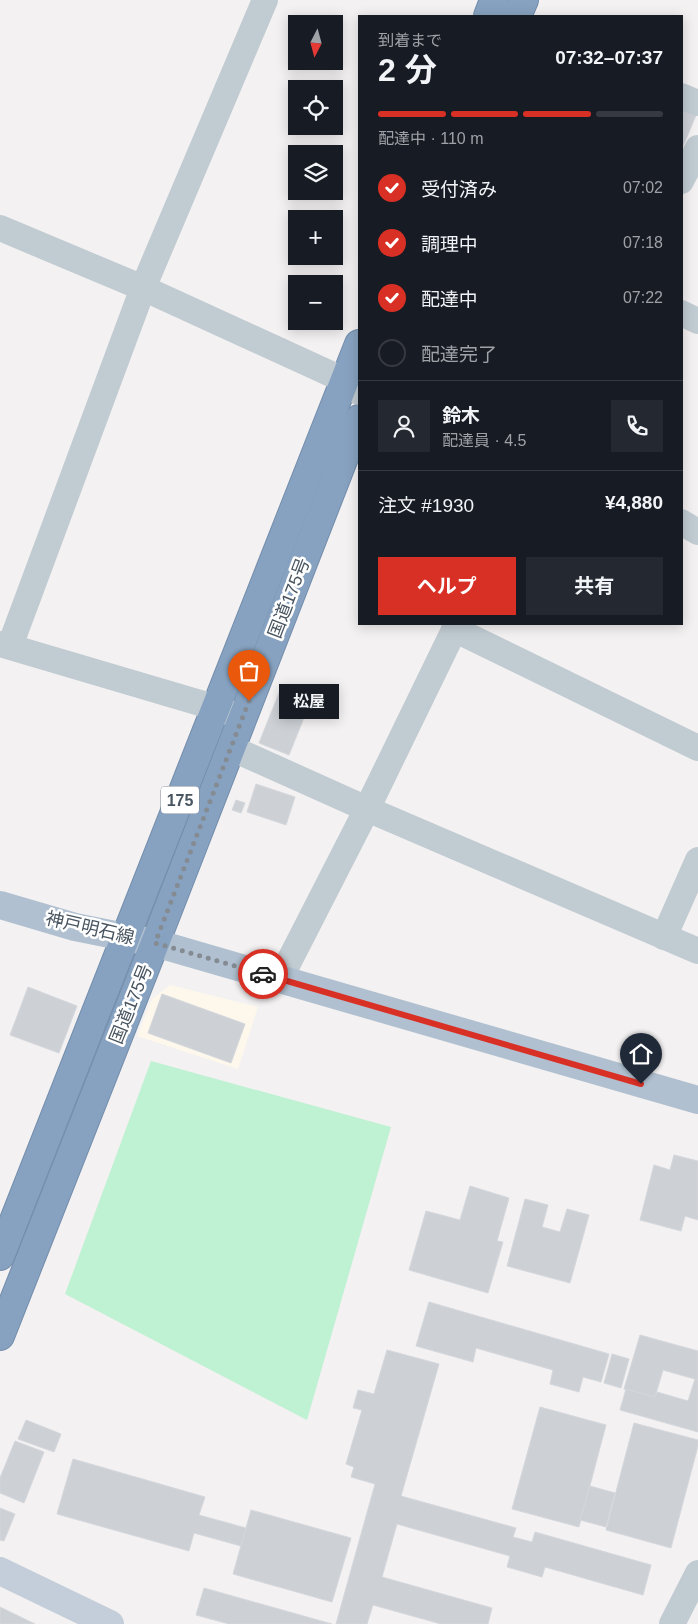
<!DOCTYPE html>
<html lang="ja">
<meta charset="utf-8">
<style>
:root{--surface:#171b24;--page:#242831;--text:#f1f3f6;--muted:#9ea1a6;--line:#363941;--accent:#d93025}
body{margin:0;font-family:Arial,"Noto Sans JP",sans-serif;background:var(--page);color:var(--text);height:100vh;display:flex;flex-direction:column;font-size:19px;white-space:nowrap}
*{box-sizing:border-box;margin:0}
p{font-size:16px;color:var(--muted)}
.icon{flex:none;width:28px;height:28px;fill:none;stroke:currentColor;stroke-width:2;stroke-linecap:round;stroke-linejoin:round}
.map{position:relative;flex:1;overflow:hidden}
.sheet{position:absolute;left:358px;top:15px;width:325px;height:610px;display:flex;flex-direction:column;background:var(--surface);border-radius:0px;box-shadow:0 2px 12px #0003}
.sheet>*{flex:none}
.needle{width:32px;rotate:186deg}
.controls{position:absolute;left:288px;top:15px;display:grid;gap:10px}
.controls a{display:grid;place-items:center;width:55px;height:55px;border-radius:0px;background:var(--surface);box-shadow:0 2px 12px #0003;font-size:25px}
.pin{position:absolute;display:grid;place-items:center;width:42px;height:42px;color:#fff;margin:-51px -21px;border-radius:50% 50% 50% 0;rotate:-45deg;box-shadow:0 0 5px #0007}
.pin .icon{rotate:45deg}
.courier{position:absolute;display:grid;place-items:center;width:50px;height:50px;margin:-25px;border:4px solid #d93025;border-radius:50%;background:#fff;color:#222;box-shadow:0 1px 6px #0007}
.bubble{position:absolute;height:35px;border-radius:0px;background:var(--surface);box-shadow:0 2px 12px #0003;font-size:16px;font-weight:700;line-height:35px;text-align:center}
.head em{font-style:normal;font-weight:700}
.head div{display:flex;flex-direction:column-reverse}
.head{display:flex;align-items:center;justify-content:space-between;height:85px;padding:0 20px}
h1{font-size:32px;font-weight:700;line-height:38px}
.bar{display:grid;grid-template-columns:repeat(4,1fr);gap:8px 5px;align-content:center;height:60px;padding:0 20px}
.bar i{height:6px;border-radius:4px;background:var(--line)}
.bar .on{background:var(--accent)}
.bar p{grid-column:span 4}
.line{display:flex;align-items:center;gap:12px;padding:0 20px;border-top:1px solid var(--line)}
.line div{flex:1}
.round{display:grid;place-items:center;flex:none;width:52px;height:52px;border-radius:0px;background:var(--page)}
ol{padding:0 20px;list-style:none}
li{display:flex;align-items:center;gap:15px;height:55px}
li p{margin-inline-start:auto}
li .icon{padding:5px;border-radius:50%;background:var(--accent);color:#fff;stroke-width:4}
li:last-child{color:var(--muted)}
li i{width:28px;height:28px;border:2px solid var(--line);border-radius:50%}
.cta{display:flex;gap:10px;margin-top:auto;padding:10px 20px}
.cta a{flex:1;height:58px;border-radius:0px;background:var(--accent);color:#fff;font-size:20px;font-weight:700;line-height:58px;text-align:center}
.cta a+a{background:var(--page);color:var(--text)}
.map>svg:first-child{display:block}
.commercial{fill:#fdf8eb}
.green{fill:#bff1d3}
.building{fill:#cdd0d5;stroke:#d4d7dc}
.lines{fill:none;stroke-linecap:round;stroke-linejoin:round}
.highway-casing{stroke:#738dac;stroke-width:30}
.street{stroke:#c1cbd2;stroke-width:26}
.secondary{stroke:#c3ceda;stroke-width:28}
.primary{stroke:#b0c0d0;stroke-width:28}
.highway{stroke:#87a2c0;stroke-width:28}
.done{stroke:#848b92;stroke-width:5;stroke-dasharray:0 9}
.route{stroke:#d93025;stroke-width:6}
.labels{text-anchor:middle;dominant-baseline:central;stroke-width:5;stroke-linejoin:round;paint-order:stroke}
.shield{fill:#fff;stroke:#7f878f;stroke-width:1}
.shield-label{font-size:16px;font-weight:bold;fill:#48545f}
.street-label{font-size:18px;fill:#48545f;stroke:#fff}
</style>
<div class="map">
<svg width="698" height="1624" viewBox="0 0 698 1624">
<rect width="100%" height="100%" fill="#f3f1f1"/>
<path class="commercial" d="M 170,985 L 258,1007 L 238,1069 L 137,1036 L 152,999 Z"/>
<path class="green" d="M 151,1061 L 391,1127 L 307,1420 L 65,1294 Z"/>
<g class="building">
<path d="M 681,106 L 697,113 L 681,151 Z"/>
<path d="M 281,688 L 311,700 L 289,755 L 259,743 Z"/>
<path d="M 256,784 L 295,797 L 286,825 L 247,812 Z"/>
<path d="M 236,800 L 245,803 L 241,813 L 232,810 Z"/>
<path d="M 28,987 L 77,1006 L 59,1053 L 10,1035 Z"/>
<path d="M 162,994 L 245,1024 L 231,1063 L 148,1033 Z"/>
<path d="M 674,1155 L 698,1161 L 698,1220 L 685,1216 L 681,1231 L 640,1220 L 654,1165 L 670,1170 Z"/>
<path d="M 470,1186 L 509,1198 L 497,1241 L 503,1242 L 488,1293 L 409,1270 L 426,1211 L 460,1220 Z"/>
<path d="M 525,1199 L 548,1205 L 542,1227 L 560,1232 L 567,1209 L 589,1215 L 570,1283 L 507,1266 Z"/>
<path d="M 429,1302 L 609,1354 L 601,1382 L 583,1377 L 579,1392 L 550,1384 L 553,1370 L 476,1348 L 473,1362 L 416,1346 Z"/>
<path d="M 640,1335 L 698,1351 L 698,1380 L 663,1370 L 655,1397 L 624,1389 Z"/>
<path d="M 387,1350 L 439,1364 L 401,1496 L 516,1528 L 513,1537 L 532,1542 L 535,1532 L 651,1565 L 643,1595 L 545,1567 L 542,1577 L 507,1567 L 510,1556 L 397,1524 L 382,1577 L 492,1608 L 488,1624 L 441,1624 L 373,1605 L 367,1624 L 336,1624 L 375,1484 L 351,1477 L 354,1467 L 346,1464 L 362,1410 L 353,1408 L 358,1390 L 374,1394 Z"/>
<path d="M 612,1354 L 629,1359 L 621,1388 L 604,1383 Z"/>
<path d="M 695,1379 L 698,1380 L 698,1432 L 620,1410 L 626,1389 L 655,1397 L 657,1392 L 688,1401 Z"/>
<path d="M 540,1407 L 606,1425 L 579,1527 L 512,1509 Z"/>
<path d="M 26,1420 L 61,1434 L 54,1452 L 18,1439 Z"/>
<path d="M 634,1423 L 698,1440 L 698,1446 L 671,1548 L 606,1530 Z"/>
<path d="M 15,1441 L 44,1452 L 24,1503 L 0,1493 L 0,1478 Z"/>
<path d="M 73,1459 L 205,1497 L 199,1515 L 246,1528 L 241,1546 L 194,1533 L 189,1551 L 57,1514 Z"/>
<path d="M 590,1486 L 615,1493 L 606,1527 L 580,1520 Z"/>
<path d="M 0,1508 L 15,1514 L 4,1541 L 0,1540 Z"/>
<path d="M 251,1510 L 351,1538 L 332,1602 L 233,1574 Z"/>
<path d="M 204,1588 L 332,1624 L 229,1624 L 196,1615 Z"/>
<path d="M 0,1607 L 35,1624 L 0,1624 Z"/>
</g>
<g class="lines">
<g class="highway-casing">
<g id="highway">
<path d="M 488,16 L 494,0"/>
<path d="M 517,16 L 524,0"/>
<path d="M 0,1256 L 359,344"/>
<path d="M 0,1336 L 155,943 L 359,419"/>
</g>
</g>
<g class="street">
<path d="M 681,96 L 698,103"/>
<path d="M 681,181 L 698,148"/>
<path d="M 0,228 L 143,288 L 344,380 L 359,392"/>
<path d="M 681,313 L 698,321"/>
<path d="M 681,522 L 698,532"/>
<path d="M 454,629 L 698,748"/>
<path d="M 0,644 L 217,708 L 235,715"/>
<path d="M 10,646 L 143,288 L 265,0"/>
<path d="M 231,748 L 367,809 L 698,951"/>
<path d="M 664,937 L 698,860"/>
<path d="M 280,979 L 367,809 L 457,624"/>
<path d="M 672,1624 L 698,1573"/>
</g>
<path class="secondary" d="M 0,1571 L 110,1624"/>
<path class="primary" d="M 0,905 L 75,927 L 155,943 L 698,1100"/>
<use href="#highway" class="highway"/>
</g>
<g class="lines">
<path class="done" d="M 249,701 L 155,943 L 263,974"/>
<path class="route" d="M 263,974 L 641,1084"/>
</g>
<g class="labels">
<rect class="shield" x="161" y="786.5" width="38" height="27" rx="4"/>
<g class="shield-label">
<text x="180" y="800">175</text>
</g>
<g class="street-label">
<text transform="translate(289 598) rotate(-69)">国道175号</text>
<text transform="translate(90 928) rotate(13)">神戸明石線</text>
<text transform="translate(131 1004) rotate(-68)">国道175号</text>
</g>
</g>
</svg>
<div class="controls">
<a><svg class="needle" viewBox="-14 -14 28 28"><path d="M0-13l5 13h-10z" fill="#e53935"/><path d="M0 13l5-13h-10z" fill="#9ea1a6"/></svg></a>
<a><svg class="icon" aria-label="locate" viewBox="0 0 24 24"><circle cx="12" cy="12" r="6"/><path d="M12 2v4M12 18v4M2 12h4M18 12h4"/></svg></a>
<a><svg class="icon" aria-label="layers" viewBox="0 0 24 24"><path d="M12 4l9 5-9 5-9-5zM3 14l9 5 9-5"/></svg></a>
<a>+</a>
<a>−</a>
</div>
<div class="pin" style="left:249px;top:701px;background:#ea580c"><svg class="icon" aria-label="bag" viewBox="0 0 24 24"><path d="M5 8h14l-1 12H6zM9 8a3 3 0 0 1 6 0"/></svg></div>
<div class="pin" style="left:641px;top:1084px;background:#1f2937"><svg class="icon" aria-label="home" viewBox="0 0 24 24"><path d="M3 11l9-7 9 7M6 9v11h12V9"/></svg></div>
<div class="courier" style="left:263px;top:974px"><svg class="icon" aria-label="car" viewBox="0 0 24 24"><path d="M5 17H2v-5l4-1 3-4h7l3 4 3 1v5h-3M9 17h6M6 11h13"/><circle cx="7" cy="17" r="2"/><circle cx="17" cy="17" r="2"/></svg></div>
<div class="bubble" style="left:279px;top:684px;width:60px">松屋</div>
<section class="sheet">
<div class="head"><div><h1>2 分</h1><p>到着まで</p></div><em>07:32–07:37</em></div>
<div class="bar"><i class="on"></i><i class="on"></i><i class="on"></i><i></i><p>配達中 · 110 m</p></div>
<ol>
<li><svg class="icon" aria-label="check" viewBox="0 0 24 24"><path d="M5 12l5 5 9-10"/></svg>受付済み<p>07:02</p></li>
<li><svg class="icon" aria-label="check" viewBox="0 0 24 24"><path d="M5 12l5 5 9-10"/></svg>調理中<p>07:18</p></li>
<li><svg class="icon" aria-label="check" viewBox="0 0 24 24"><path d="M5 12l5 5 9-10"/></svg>配達中<p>07:22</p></li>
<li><i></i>配達完了</li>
</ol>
<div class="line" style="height:90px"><a class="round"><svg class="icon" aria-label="person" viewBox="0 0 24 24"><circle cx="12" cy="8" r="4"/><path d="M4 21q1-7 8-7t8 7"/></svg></a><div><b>鈴木</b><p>配達員 · 4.5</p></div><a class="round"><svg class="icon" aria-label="phone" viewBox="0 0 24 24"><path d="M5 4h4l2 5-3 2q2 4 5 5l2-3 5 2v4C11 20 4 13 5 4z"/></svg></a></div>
<div class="line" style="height:65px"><div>注文 #1930</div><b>¥4,880</b></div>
<div class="cta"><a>ヘルプ</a><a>共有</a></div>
</section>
</div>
